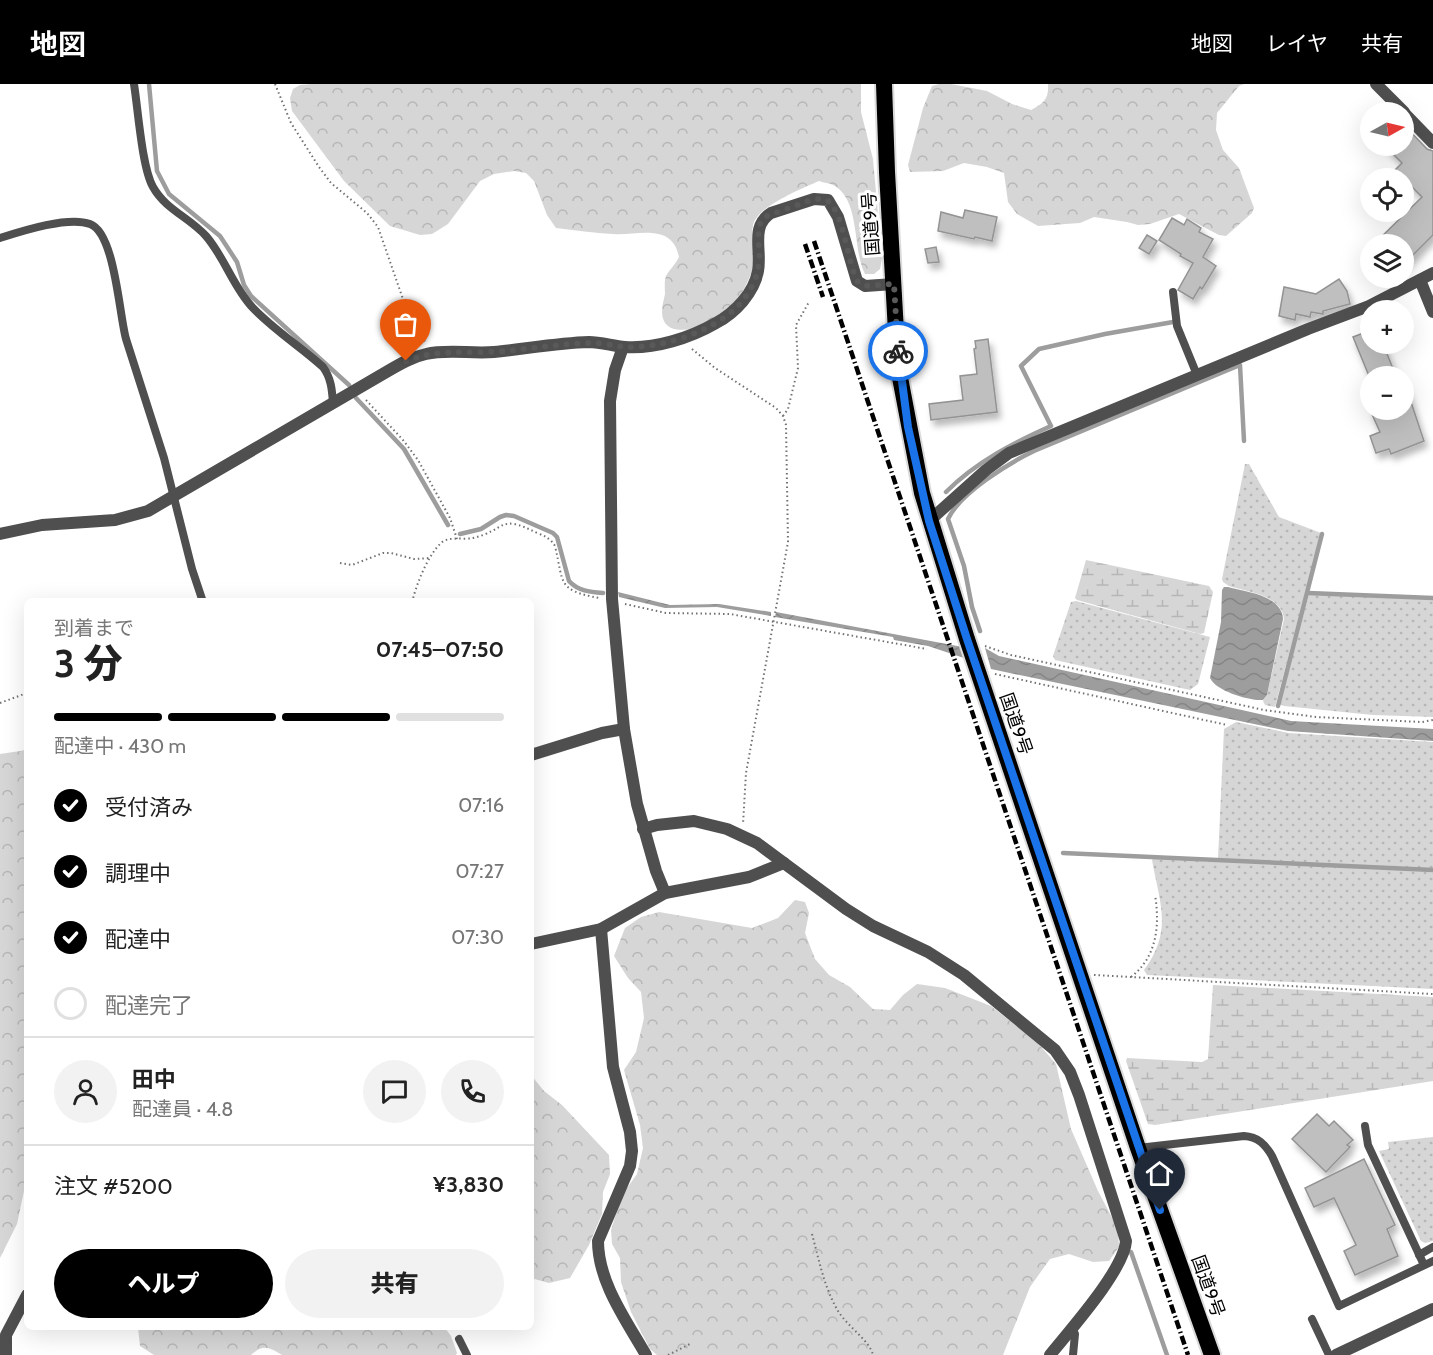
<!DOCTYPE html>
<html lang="ja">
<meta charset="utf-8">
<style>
:root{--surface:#fff;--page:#f2f2f2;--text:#222;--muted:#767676;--line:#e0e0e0;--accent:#000}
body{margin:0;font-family:Cabin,"Noto Sans JP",sans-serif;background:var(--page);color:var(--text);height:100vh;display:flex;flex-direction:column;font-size:22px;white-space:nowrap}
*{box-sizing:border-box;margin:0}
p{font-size:20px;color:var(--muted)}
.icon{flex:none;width:33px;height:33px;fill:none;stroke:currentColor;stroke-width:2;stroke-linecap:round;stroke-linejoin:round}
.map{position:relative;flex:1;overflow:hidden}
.drawer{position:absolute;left:24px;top:514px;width:510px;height:732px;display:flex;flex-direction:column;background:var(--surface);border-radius:9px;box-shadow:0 6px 24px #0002}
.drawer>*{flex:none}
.needle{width:39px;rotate:82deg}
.tools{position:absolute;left:1360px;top:18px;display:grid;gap:12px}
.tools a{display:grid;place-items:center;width:54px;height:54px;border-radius:50%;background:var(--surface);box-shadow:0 6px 24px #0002;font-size:30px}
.pin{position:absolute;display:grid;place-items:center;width:51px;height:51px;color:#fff;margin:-62px -26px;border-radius:50% 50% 50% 0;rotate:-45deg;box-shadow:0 0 6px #0007}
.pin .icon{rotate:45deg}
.courier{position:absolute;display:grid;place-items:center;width:60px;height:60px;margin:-30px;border:4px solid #1a73e8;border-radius:50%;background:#fff;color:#222;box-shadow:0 2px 8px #0007}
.summary em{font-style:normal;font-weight:800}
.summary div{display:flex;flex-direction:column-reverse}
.summary{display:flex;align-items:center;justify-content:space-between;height:102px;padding:0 30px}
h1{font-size:39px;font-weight:800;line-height:45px}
.bar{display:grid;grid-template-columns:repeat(4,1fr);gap:9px 6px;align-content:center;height:72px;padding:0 30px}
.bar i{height:8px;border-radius:4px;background:var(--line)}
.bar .on{background:var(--accent)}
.bar p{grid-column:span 4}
.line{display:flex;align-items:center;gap:15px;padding:0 30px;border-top:2px solid var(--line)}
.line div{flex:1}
.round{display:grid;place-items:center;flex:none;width:63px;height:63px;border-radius:32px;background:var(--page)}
ol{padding:0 30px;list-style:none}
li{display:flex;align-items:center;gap:18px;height:66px}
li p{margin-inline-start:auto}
li .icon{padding:6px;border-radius:50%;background:var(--accent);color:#fff;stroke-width:4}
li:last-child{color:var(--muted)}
li i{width:33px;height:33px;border:3px solid var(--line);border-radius:50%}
.action{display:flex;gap:12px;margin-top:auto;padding:12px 30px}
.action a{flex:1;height:69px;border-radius:36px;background:var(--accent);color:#fff;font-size:24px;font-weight:800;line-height:69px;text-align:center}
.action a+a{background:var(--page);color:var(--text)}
header{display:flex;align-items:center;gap:36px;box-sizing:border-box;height:84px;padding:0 30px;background:var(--accent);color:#fff}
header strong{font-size:28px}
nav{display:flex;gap:33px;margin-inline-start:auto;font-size:21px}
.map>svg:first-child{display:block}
.green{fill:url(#green-dots)}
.forest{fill:url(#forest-crowns)}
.wetland{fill:url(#wetland-marsh)}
.water{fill:url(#water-waves)}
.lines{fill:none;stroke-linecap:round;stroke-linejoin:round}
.stream{stroke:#9d9d9d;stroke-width:4.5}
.building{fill:#bfbfbf;stroke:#939393;stroke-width:1.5;filter:url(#shadow)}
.trunk-casing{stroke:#dbdbdb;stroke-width:20}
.path{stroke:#717171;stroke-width:2;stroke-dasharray:1.5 3;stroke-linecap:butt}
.service{stroke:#4f4f4f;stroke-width:8}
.minor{stroke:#4f4f4f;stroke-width:12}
.tertiary{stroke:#4f4f4f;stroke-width:12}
.trunk{stroke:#000;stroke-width:16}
.rail{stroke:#000;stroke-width:4.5;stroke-dasharray:9 3 1.5 3;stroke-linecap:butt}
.done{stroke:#595959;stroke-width:6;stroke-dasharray:0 10.8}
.route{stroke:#1a73e8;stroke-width:8}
.labels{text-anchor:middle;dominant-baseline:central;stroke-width:6;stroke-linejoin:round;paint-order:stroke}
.street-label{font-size:18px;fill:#000;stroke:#fff}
</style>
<header>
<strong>地図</strong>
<nav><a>地図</a><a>レイヤ</a><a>共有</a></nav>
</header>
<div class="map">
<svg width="1433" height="1271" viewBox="0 0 1433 1271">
<defs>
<pattern id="green-dots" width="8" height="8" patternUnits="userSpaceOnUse" patternTransform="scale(1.5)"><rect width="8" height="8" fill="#d6d6d6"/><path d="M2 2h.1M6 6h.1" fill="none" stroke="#b6b6b6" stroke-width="1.8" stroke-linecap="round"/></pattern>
<pattern id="forest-crowns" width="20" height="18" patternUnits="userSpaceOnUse" patternTransform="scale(1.5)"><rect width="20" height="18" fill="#d6d6d6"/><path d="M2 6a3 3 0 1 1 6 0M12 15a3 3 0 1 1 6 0" fill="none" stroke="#b6b6b6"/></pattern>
<pattern id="wetland-marsh" width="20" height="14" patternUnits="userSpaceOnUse" patternTransform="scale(1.5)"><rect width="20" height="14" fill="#d6d6d6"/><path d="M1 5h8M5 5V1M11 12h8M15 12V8" fill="none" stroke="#b6b6b6"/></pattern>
<pattern id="water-waves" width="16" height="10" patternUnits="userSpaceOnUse" patternTransform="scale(1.5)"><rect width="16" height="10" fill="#9d9d9d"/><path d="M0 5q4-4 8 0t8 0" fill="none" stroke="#858585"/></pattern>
<filter id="shadow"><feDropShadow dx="3.5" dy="6" stdDeviation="3" flood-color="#0004"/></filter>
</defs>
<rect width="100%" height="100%" fill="#fff"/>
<g class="green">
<path d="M 1245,380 L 1249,380 L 1279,433 L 1321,449 L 1275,623 L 1265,621 L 1263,617 L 1267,611 L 1284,535 C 1282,511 1248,508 1229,502 L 1223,498 L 1222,495 Z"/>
<path d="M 1309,510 L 1433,515 L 1433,633 L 1373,631 L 1284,622 L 1280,620 Z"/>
<path d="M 1076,517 L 1210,553 L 1198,600 L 1190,606 L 1055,576 L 1053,572 L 1071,518 Z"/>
<path d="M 1236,638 L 1289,649 L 1433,658 L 1433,905 L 1147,891 L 1144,886 C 1173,846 1160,821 1152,776 L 1155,773 L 1213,778 L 1218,775 L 1224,645 Z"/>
<path d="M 1433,1053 L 1433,1157 L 1425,1159 L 1421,1157 L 1379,1067 L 1389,1065 L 1388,1058 Z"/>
</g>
<g class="forest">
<path d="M 311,0 L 861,0 L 861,28 L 873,75 L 882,175 L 880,185 L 874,190 L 865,190 C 852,166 861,115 833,101 C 829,99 824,99 819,97 C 803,104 761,121 754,138 C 750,147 754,160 755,169 C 756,187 737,223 722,233 C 710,241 672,255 664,237 C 660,229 663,219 665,210 C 665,205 664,197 666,192 C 669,186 676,180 679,173 C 672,138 637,152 613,150 C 594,149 575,146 556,144 L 547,131 L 534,97 L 526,89 L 514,87 L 494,90 L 480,97 L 448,140 L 432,150 L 420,151 L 390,142 L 344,97 L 292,27 L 290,14 L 293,5 L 300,1 Z"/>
<path d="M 939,0 L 951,0 L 987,7 L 1012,20 L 1031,26 C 1044,19 1049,15 1048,0 L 1244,0 L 1239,2 L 1217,29 L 1216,46 L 1223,66 L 1239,84 L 1254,124 L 1252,129 L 1226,152 L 1219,151 L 1179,130 L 1150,140 L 1138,141 L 1127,138 L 1094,133 L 1080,139 L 1038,142 L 1017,130 L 1008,118 L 1004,89 L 987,83 L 964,79 L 943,87 L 910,88 L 908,81 L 923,24 L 932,2 Z"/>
<path d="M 27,666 L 27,1093 L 17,1140 L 0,1174 L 0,670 Z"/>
<path d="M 795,816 L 805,818 L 809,829 L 805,849 L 815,875 L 829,891 L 850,903 L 873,925 L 890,926 L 903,911 L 917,900 L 945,904 L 991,922 L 1036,957 L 1056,980 L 1071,1045 L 1098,1107 L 1118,1145 L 1119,1163 L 1109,1177 L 1093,1178 L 1069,1170 L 1050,1175 L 1030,1203 L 1003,1271 L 657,1271 L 650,1265 L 631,1228 L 621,1198 L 620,1174 L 612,1160 L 611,1146 L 622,1111 L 637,1090 L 643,1064 L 640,1041 L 624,986 L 636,968 L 644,934 L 641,908 L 628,894 L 614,872 L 625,844 L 641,833 L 659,828 L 752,844 L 778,834 Z"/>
<path d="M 531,991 L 544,1007 L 562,1021 L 609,1071 L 610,1090 L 603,1108 L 602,1130 L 589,1161 L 570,1194 L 549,1199 L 531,1194 Z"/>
<path d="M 138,1244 L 445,1244 L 451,1252 L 457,1269 L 456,1271 L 282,1271 C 269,1263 263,1260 251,1271 L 154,1271 L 140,1262 Z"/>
</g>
<g class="wetland">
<path d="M 1086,476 L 1209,502 L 1213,508 L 1204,549 L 1200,550 L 1077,516 L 1075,514 Z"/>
<path d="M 1213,901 L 1433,913 L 1433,997 L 1155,1041 L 1148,1040 L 1126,977 L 1127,974 L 1202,978 L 1208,975 Z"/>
</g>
<g class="water">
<path d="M 1224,503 L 1228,503 C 1246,508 1282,511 1283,535 L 1267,611 L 1263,616 C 1249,617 1216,607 1210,594 L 1221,538 L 1222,506 Z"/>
<path d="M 618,508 L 670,521 L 719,520 L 771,528 L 771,532 L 717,523 L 665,524 L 619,513 Z"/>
<path d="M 776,528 L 968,564 L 973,577 L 928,562 L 894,556 L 893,553 L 775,533 Z"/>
<path d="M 985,564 L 999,572 L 1291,637 L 1433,645 L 1433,657 L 1288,647 L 991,585 Z"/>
</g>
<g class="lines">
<g class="stream">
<path d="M 149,0 L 157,87 L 169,110 L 220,152 L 237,178 L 244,201 L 251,212 L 349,301"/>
<path d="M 356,314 L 404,365 L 448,441"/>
<path d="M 946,408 C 976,378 1013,359 1051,342 L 1021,282 L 1039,265 L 1105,250 L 1173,238"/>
<path d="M 460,450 L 481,445 L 500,433 L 506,431 L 514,432 L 553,449 L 557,453 L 569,497 C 578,507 590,508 603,509"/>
<path d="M 1308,509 L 1433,514"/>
<path d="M 980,547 L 972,523 L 964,482 L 948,435 C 960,409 1009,379 1034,367 L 1240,281 L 1244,357"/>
<path d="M 1278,622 L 1322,450"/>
<path d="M 1063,769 L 1433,786"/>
<path d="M 1131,1168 L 1167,1271"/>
</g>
</g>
<g class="building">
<path d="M 1404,41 L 1427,65 L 1433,67 L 1433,151 L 1404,180 L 1404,160 L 1374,160 L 1422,113 L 1395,86 L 1402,79 L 1385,62 L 1404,62 Z"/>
<path d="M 965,126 L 997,133 L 992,157 L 975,153 L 974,155 L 938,147 L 941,128 L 963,134 Z"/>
<path d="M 1172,134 L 1184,141 L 1187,135 L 1201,144 L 1199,148 L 1213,155 L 1203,173 L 1216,182 L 1202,205 L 1200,203 L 1193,215 L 1178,206 L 1193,179 L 1180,172 L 1181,170 L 1159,156 Z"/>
<path d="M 1147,151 L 1157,157 L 1149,170 L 1139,164 Z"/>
<path d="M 936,163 L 939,178 L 928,179 L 925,165 Z"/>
<path d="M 1339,195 L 1347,207 L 1350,220 L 1323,227 L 1323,230 L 1311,228 L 1310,233 L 1296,230 L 1295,236 L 1279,232 L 1284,203 L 1316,210 Z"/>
<path d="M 1371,246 L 1371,260 L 1383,260 L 1396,292 L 1369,292 L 1353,253 Z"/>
<path d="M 988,255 L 997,328 L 931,336 L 929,320 L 963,316 L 960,292 L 977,290 L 974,265 L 976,264 L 975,257 Z"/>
<path d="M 1405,300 L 1424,357 L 1391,370 L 1389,365 L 1376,369 L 1370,352 L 1380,348 L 1370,326 L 1404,326 Z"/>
<path d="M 1317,1030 L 1329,1042 L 1334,1037 L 1353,1056 L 1347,1061 L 1350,1063 L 1326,1088 L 1292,1055 Z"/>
<path d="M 1364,1075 L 1395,1141 L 1387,1145 L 1398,1172 L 1355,1191 L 1344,1167 L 1356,1161 L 1334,1114 L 1314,1123 L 1305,1104 Z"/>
</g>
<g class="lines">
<g class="trunk-casing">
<path id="trunk" d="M 884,0 L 887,88 L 898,283 L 922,409 L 967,555 L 1138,1064 L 1212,1271"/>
</g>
<g class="path">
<path d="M 275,0 L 291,39 L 319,83 L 331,99 L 367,129 L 378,143 L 404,218 L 425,258"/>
<path d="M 692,265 L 715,284 L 776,324 L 783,332 L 786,341 L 788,458 L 746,689 L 743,740"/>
<path d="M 366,316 L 403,356 L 418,376 L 450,434 L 457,455"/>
<path d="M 783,332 L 788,325 L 798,284 L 796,241 L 809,218"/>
<path d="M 340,479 L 352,481 L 383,469 L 391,469 L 414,475 L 430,474"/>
<path d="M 412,518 C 417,499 427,473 441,459 C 448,452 463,456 473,454 C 507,446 498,429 537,449 C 545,452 551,455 555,462 C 564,500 557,506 599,514"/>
<path d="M 625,520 L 666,529 L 730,530 L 927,565"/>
<path d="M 985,562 L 1011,571 L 1264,626 L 1316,633 L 1422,638 L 1433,636"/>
<path d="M 995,590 L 1227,641"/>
<path d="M 0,619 L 27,609"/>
<path d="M 1094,891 L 1433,910"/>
<path d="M 1131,893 C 1157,873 1160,841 1155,811"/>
<path d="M 812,1150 C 819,1176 824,1203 838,1227 C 847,1242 870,1257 873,1271"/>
<path d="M 668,1271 L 692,1259"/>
</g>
<g class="service">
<path d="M 134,0 C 138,25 142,84 153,103 C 166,126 189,133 206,152 C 225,174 233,203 253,224 C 274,246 301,263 323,283 C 331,294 332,305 333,319"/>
<path d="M 0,154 C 22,147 68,132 90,140 C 115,149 119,230 126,255 L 164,374 L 192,485 L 203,518"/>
<path d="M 1173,208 L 1177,242 L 1197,291"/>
<path d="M 1365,1042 L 1368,1061 L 1424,1181"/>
<path d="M 1138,1064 L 1244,1052 C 1258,1053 1265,1060 1272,1072 L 1339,1222 L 1433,1177"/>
<path d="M 1419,1171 L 1433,1163"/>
<path d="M 1312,1235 L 1329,1271"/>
<path d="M 1072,1243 L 1075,1250 L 1073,1271"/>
<path d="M 459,1255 L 467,1271"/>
</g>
<g class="minor">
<path d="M 1376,0 L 1404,28"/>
<path d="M 1404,29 L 1433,59"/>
<path d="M 1420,196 L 1433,228"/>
<path d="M 623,263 L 615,286 L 610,317 L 612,515 L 624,645 L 637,720 L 656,787 L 665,809"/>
<path d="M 929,437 L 986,386 L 1009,369 L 1308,245 L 1369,222 L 1433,189"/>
<path d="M 0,450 L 42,441 L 115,436 L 148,427 L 388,287 C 400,280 412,273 426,270 C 447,265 472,270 494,268 C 525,265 557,259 589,258 C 601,258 613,262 625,263 C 655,265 690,254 716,239 C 735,229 754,209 758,187 C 762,166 750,142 771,129 L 814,115 L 828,116 L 838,133 L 857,197 L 865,202 L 894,200"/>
<path d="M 531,671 L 602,649 L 624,645"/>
<path d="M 643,745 L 657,741 L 694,737 L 727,745 L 757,759 L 846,825 L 873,842 L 928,868 L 964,891 L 1055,966 L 1070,988 L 1079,1011 L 1126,1157 C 1124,1186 1070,1246 1050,1271"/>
<path d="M 601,845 L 613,983 L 630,1048 L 632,1067 L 630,1082 L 598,1157 C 598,1198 626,1236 646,1271"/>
<path d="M 531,860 L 601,845 L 665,809 L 749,793 L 784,779"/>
<path d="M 6,1271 L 6,1251 L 27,1211"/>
</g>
<path class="tertiary" d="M 1336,1271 L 1433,1225"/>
<use href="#trunk" class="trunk"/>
<g class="rail">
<path d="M 814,157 L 1188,1271"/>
<path d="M 805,160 L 823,213"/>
</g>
</g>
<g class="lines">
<path class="done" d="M 406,277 C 432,266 459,269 487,268 C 521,267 554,260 588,259 C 600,258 612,262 624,263 C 660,265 713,248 738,222 C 750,209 758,194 759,177 C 761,162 754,146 764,133 L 814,115 C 819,115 824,114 828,117 C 843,127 848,179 857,197 L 865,202 L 894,200 L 898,267"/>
<path class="route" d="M 898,267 L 908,343 L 929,437 L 967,555 L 1160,1126"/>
</g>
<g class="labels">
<g class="street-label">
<text transform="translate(871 140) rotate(-94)">国道9号</text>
<text transform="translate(1016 640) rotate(71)">国道9号</text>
<text transform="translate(1208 1202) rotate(70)">国道9号</text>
</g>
</g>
</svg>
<div class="tools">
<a><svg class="needle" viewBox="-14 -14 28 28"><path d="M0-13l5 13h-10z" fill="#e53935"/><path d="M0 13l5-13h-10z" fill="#767676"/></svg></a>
<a><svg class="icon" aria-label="locate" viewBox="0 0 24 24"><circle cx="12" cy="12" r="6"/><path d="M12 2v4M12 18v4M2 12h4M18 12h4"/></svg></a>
<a><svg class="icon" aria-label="layers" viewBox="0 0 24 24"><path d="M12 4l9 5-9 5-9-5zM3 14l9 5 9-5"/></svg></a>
<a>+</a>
<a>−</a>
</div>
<div class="pin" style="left:406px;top:277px;background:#ea580c"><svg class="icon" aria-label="bag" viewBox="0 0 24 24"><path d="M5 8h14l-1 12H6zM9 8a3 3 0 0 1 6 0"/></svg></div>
<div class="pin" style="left:1160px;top:1126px;background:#1f2937"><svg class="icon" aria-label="home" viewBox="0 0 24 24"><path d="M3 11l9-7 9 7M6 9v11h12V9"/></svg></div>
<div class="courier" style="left:898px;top:267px"><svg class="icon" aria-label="bike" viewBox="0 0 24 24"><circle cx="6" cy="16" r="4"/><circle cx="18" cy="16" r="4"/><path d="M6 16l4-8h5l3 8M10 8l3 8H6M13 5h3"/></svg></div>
<section class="drawer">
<div class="summary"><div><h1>3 分</h1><p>到着まで</p></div><em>07:45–07:50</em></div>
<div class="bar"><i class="on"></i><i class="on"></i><i class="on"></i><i></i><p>配達中 · 430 m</p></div>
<ol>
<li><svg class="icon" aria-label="check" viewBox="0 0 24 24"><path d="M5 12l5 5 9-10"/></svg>受付済み<p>07:16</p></li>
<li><svg class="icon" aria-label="check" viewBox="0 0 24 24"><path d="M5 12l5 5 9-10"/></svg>調理中<p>07:27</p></li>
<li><svg class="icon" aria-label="check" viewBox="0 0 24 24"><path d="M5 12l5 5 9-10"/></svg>配達中<p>07:30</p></li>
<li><i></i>配達完了</li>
</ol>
<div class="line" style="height:108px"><a class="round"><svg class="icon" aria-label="person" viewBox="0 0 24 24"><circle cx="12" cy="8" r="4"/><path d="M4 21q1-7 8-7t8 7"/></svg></a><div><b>田中</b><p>配達員 · 4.8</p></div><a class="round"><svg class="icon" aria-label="chat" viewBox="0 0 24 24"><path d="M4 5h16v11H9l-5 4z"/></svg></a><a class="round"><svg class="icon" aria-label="phone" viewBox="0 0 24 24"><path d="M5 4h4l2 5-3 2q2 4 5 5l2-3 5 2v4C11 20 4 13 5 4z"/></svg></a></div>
<div class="line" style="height:78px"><div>注文 #5200</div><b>¥3,830</b></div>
<div class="action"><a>ヘルプ</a><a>共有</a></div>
</section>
</div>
